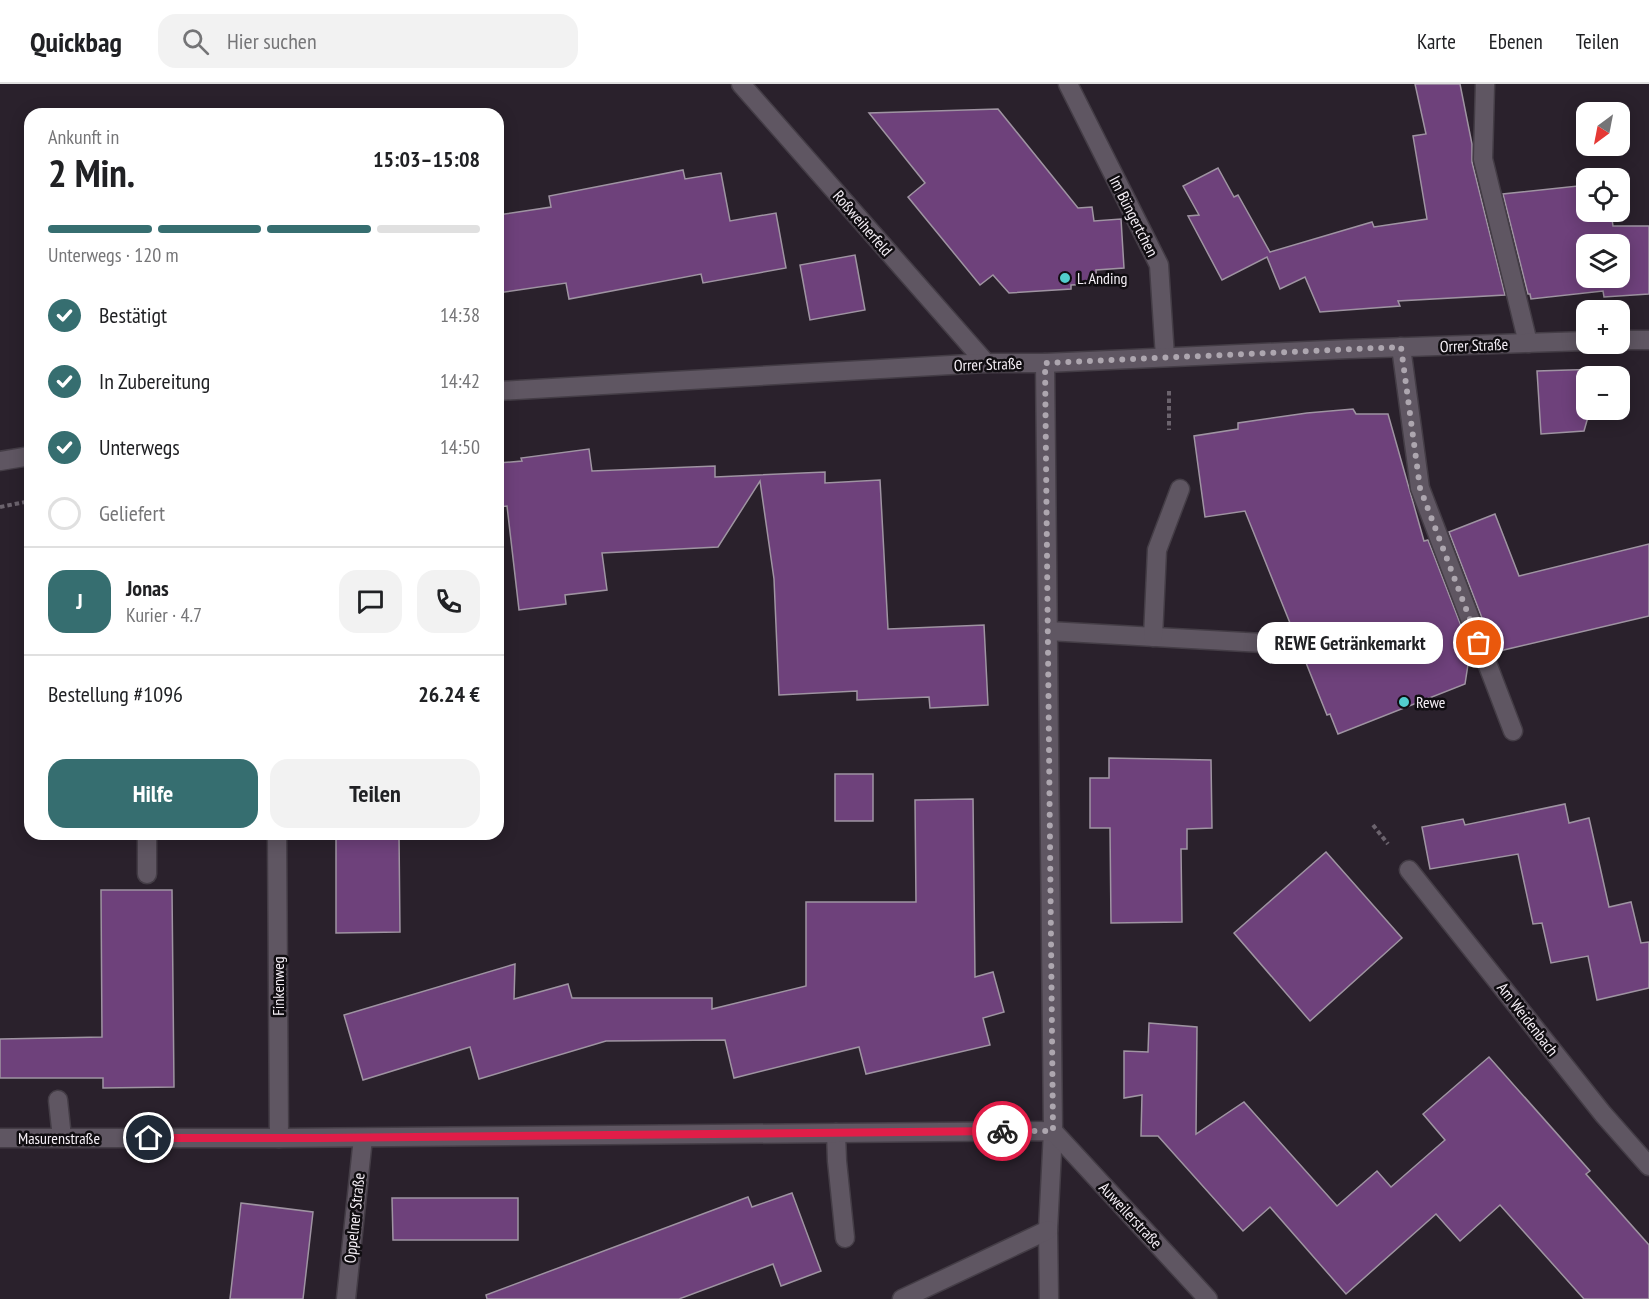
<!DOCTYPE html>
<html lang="de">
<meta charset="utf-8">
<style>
:root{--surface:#fff;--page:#f2f2f2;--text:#202124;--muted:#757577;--line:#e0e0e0;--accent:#366e70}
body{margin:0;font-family:"PT Sans Narrow",sans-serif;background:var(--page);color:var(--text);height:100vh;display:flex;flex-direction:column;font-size:22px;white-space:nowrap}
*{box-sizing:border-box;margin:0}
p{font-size:20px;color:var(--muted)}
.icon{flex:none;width:33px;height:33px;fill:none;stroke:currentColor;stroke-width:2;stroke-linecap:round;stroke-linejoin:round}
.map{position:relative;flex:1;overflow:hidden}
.details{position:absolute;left:24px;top:24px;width:480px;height:732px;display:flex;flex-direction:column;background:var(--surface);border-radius:18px;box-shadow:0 3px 15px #0003}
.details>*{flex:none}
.needle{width:39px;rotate:212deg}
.controls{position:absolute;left:1576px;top:18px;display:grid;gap:12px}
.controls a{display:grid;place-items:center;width:54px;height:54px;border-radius:12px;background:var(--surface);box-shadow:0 3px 15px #0003;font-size:30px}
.pin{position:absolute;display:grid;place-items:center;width:51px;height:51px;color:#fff;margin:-26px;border:3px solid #fff;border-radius:50%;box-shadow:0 2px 6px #0007}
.courier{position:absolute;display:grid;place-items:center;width:60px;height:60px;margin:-30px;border:4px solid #e11d48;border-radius:50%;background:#fff;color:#222;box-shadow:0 2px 8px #0007}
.bubble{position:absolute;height:42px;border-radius:18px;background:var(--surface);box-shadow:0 3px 15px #0003;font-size:20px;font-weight:800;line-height:42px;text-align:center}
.summary em{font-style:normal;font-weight:800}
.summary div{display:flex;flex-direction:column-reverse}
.summary{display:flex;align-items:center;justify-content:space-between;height:102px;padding:0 24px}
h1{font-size:39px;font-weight:800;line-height:45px}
.bar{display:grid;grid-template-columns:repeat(4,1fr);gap:9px 6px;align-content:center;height:72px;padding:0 24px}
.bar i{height:8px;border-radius:4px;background:var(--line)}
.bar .active{background:var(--accent)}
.bar p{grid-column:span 4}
.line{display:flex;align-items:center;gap:15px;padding:0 24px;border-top:2px solid var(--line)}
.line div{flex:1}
.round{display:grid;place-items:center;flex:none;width:63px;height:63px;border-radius:18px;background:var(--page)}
ol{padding:0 24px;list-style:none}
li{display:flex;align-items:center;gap:18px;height:66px}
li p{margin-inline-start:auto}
li .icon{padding:6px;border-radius:50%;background:var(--accent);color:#fff;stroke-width:4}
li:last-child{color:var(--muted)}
li i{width:33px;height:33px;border:3px solid var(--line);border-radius:50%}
.cta{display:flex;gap:12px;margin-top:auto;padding:12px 24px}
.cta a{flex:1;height:69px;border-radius:18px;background:var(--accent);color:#fff;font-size:24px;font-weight:800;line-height:69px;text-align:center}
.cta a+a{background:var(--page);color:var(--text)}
header{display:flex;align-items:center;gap:36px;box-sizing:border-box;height:84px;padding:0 30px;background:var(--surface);border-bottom:2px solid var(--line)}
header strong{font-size:28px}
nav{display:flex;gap:33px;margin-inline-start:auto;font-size:21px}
.search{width:420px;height:54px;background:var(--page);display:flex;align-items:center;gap:15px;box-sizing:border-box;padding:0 21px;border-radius:18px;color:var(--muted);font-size:22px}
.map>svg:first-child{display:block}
.building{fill:#6e417b;stroke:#9f94a2;stroke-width:1.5;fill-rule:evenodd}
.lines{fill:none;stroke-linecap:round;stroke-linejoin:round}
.minor-casing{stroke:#443d46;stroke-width:21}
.path{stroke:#6b636d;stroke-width:4;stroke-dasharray:4.5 3;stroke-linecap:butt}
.minor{stroke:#5f5662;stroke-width:18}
.done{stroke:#ada6af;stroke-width:6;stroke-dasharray:0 10.8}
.route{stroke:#e11d48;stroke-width:8}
.poi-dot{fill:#52cdcd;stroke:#100d11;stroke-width:2}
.labels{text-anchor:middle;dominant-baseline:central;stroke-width:5;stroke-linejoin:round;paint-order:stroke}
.street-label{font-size:16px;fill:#f4eef5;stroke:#100d11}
.poi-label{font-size:16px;fill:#f4eef5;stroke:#100d11;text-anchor:start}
</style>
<header>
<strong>Quickbag</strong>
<div class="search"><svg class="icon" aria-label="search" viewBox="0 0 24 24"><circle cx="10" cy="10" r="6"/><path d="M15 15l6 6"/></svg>Hier suchen</div>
<nav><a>Karte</a><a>Ebenen</a><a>Teilen</a></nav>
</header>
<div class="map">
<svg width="1649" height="1215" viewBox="0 0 1649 1215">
<rect width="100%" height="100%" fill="#2a212c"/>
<g class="building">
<path d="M 1415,0 L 1460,0 L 1472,60 L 1472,78 L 1505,211 L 1398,217 L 1400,222 L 1320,228 L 1305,193 L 1280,205 L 1267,173 L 1222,196 L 1188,132 L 1199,131 L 1183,102 L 1218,84 L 1234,113 L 1238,111 L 1270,168 L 1372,138 L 1374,143 L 1427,135 L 1413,52 L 1426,50 Z"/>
<path d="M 998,25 L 1078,124 L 1092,123 L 1094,137 L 1121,135 L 1124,184 L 1096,186 L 1097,200 L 1071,201 L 1071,205 L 1009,209 L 993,191 L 980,201 L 908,113 L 925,99 L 869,29 Z"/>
<path d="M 683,86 L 685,95 L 721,89 L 730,137 L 776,129 L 786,184 L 703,199 L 701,190 L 569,215 L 566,199 L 498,209 L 498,131 L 551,123 L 549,112 Z"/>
<path d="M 1587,101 L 1587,128 L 1611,128 L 1613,142 L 1649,142 L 1649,210 L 1604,213 L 1603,207 L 1531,215 L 1530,210 L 1528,210 L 1503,110 ZM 1587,160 L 1620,160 L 1620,194 L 1587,194 Z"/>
<path d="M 855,171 L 865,226 L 810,236 L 800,181 Z"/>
<path d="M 1601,285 L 1599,292 L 1587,292 L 1587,326 L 1590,326 L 1584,347 L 1541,350 L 1537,287 Z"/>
<path d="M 1353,325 L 1356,330 L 1388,330 L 1424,457 L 1428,456 L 1473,573 L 1469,574 L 1465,600 L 1338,650 L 1330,630 L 1327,631 L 1245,427 L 1205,433 L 1194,352 L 1238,345 L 1238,339 L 1307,329 Z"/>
<path d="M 589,365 L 592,387 L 715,382 L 715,393 L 825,388 L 825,399 L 880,396 L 888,545 L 984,541 L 988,621 L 930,624 L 929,613 L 857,616 L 857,607 L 779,611 L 774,495 L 760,397 L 718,463 L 602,469 L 607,506 L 565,511 L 566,520 L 519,526 L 507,422 L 498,423 L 498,379 L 522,377 L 521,374 Z"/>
<path d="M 1495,430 L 1519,492 L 1649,460 L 1649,532 L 1495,568 L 1449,448 Z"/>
<path d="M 1109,674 L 1211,676 L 1212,744 L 1187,745 L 1187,765 L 1181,765 L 1182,838 L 1111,839 L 1110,744 L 1090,744 L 1090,694 L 1109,694 Z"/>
<rect x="835" y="690" width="38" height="47"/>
<path d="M 973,715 L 975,893 L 993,888 L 1004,928 L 983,934 L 990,961 L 866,990 L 859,963 L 734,994 L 725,956 L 606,957 L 479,995 L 470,963 L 363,996 L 344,931 L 515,880 L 514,915 L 568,900 L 572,914 L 712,914 L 712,925 L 806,902 L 806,818 L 916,818 L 915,716 Z"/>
<path d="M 1565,720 L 1569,739 L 1589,734 L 1609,823 L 1631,818 L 1641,859 L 1649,858 L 1649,904 L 1597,916 L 1588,872 L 1551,879 L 1542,839 L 1533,840 L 1518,770 L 1430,785 L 1422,743 L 1463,735 L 1465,741 Z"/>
<path d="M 336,750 L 399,750 L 400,848 L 336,849 Z"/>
<path d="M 1326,768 L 1402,854 L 1310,937 L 1234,849 Z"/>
<path d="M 101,806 L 172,806 L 174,1003 L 103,1004 L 103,994 L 0,994 L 0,955 L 102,953 Z"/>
<path d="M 1149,939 L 1197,943 L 1196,1050 L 1244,1018 L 1337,1122 L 1377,1087 L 1391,1103 L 1445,1056 L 1423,1030 L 1489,973 L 1590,1087 L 1586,1090 L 1649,1161 L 1649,1215 L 1584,1215 L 1500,1121 L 1460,1157 L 1436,1130 L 1346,1210 L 1270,1123 L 1243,1147 L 1158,1052 L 1141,1052 L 1142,1011 L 1124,1014 L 1124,967 L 1148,968 Z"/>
<path d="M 792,1109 L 821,1187 L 781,1202 L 773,1180 L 679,1215 L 487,1215 L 486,1211 L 748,1113 L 752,1123 Z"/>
<path d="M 392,1114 L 518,1114 L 518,1156 L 393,1156 Z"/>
<path d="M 241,1119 L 313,1128 L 303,1215 L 230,1215 Z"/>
</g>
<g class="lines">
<g class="minor-casing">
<g id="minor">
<path d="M 741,0 L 986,279"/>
<path d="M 1068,0 L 1159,181 L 1165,273"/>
<path d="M 1485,1 L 1483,75 L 1528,259"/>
<path d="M 1620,256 L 1649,256"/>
<path d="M 1401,263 L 1420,404 L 1513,647"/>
<path d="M 1045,279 L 1053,1047 L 1048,1146 L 1049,1215"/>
<path d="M 498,307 L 986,279 L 1045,279 L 1349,265 L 1587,257"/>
<path d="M 0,377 L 30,372"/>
<path d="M 1048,547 L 1263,559"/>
<path d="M 1153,553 L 1157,466 L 1180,405"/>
<path d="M 277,750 L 279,1054"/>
<path d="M 1409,786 L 1603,1030 L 1649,1082"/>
<path d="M 147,790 L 147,750"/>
<path d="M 58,1016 L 62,1054"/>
<path d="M 836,1049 L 837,1077 L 845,1154"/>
<path d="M 0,1054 L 279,1054 L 1053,1047 L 1208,1215"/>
<path d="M 346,1215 L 363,1054"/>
<path d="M 902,1215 L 1048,1146"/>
</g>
</g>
<g class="path">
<path d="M 1169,307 L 1169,346"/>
<path d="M 0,423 L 30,417"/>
<path d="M 1373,741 L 1388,760"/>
</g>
<use href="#minor" class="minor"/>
</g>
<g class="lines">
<path class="done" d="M 1002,1047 L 1053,1047 L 1045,279 L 1401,263 L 1420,404 L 1479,559"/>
<path class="route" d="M 149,1054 L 321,1054 L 1002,1047"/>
</g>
<g class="poi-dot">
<circle cx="1065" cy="194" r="6"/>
<circle cx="1404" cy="618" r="6"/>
</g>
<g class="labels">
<g class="street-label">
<text transform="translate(1134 132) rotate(63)">Im Büngertchen</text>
<text transform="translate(863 139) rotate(49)">Roßweiherfeld</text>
<text transform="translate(1474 261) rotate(-2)">Orrer Straße</text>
<text transform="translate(988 280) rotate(-2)">Orrer Straße</text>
<text transform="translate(278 902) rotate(-90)">Finkenweg</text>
<text transform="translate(1528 935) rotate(52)">Am Weidenbach</text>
<text x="59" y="1054">Masurenstraße</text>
<text transform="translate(1131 1131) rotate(47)">Auweilerstraße</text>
<text transform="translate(354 1134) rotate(-84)">Oppelner Straße</text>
</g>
<g class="poi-label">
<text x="1077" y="194">L. Anding</text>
<text x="1416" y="618">Rewe</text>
</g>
</g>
</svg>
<div class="controls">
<a><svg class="needle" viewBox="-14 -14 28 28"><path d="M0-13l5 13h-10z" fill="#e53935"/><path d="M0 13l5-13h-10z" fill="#757577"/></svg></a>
<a><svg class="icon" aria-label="locate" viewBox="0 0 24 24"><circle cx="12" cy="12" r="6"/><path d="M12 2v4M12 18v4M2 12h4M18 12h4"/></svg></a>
<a><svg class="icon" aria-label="layers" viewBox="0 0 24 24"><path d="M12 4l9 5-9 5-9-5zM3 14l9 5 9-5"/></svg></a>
<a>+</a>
<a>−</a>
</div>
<div class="pin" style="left:1479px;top:559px;background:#ea580c"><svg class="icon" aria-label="bag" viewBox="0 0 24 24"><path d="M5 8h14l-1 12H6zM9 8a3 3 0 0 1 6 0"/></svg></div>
<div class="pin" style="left:149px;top:1054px;background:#1f2937"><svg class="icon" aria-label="home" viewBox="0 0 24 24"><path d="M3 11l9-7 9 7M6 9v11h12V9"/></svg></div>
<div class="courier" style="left:1002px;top:1047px"><svg class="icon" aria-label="bike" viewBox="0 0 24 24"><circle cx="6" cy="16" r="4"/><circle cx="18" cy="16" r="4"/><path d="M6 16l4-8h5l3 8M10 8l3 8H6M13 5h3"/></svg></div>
<div class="bubble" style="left:1257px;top:538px;width:186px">REWE Getränkemarkt</div>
<section class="details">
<div class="summary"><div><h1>2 Min.</h1><p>Ankunft in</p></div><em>15:03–15:08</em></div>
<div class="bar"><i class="active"></i><i class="active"></i><i class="active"></i><i></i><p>Unterwegs · 120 m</p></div>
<ol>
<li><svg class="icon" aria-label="check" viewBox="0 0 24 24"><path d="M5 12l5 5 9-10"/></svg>Bestätigt<p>14:38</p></li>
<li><svg class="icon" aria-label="check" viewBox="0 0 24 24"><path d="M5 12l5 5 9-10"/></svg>In Zubereitung<p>14:42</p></li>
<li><svg class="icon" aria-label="check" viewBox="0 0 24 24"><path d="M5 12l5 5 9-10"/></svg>Unterwegs<p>14:50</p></li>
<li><i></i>Geliefert</li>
</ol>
<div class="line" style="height:108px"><b class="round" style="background:var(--accent);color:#fff">J</b><div><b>Jonas</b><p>Kurier · 4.7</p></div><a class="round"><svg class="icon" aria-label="chat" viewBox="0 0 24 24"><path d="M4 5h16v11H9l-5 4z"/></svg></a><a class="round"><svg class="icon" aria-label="phone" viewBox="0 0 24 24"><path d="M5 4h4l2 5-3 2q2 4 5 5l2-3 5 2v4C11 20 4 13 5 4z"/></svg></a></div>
<div class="line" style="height:78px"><div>Bestellung #1096</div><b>26.24 €</b></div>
<div class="cta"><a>Hilfe</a><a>Teilen</a></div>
</section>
</div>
